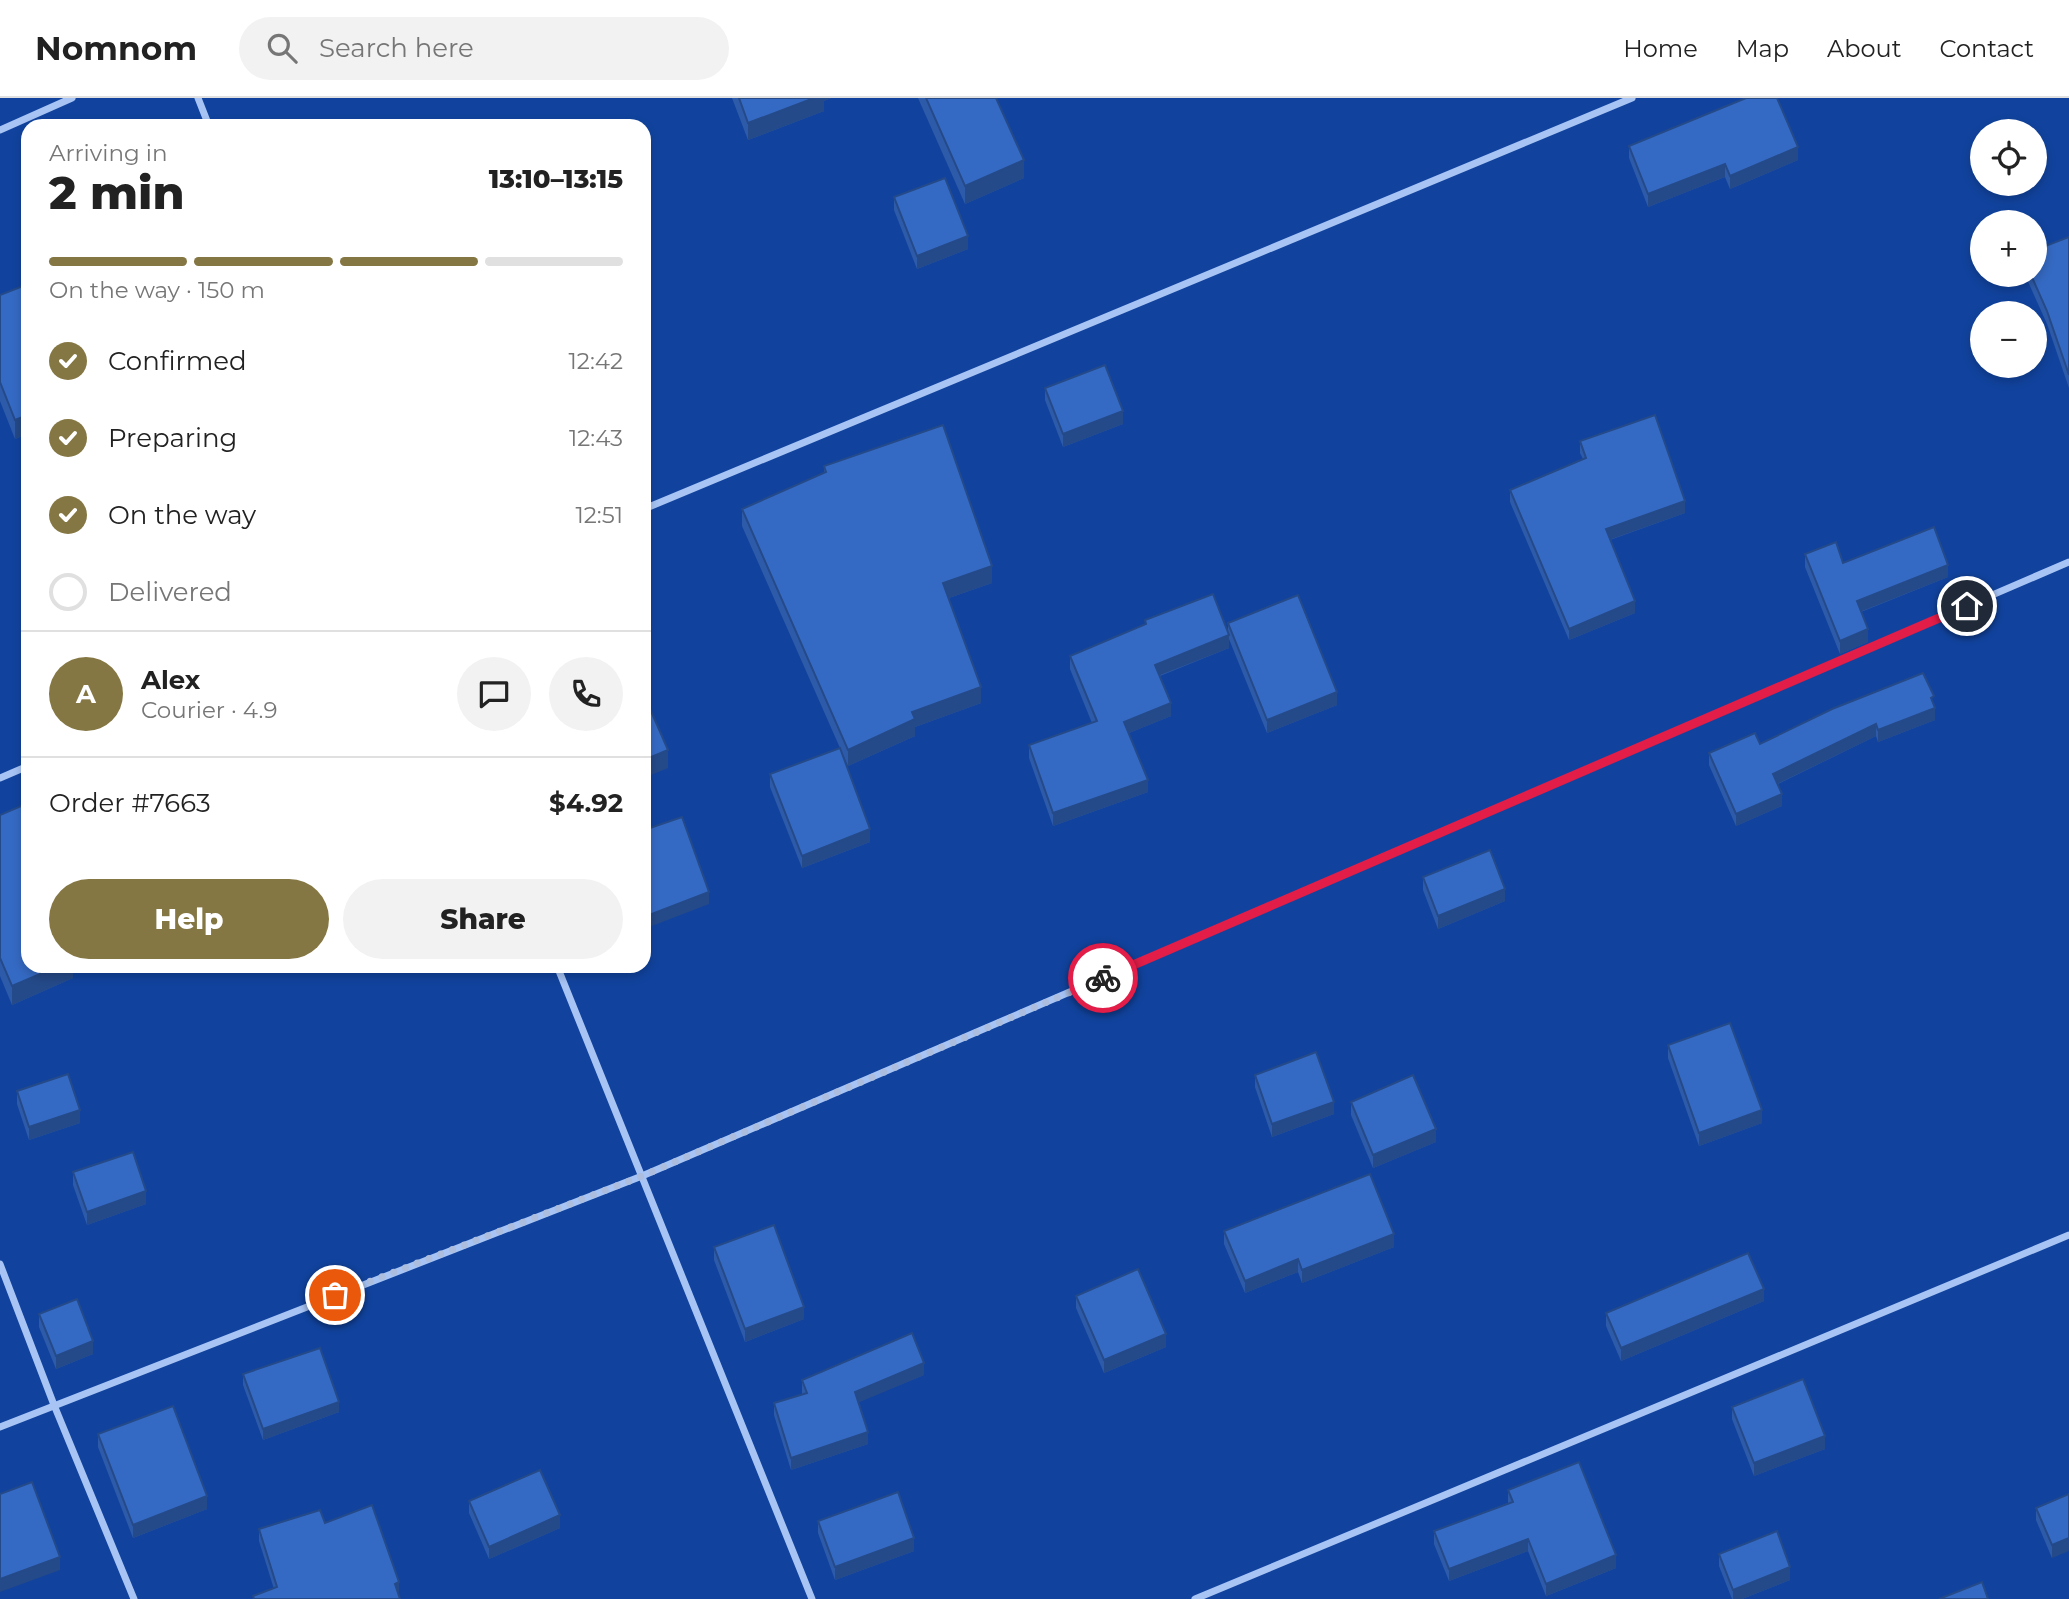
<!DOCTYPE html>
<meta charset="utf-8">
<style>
:root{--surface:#fff;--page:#f2f2f2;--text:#222;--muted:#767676;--line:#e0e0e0;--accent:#857743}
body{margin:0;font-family:Montserrat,sans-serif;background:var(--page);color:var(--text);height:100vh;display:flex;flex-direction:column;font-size:26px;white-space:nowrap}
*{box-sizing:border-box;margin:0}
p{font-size:23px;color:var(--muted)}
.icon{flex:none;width:38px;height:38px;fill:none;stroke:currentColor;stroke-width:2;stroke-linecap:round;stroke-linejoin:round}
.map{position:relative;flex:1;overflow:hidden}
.details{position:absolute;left:21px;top:21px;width:630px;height:854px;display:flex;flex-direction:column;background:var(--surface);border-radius:21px;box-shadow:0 4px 10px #0003}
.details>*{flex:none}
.fabs{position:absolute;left:1970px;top:21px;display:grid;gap:14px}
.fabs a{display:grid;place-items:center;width:77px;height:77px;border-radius:50%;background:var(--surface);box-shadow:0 4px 10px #0003;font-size:35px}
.pin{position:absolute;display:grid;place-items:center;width:60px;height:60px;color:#fff;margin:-30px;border:4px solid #fff;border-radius:50%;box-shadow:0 2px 7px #0007}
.courier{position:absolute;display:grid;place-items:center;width:70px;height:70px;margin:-35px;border:5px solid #e11d48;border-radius:50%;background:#fff;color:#222;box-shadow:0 2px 9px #0007}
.headline em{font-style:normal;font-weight:800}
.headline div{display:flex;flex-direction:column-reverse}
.headline{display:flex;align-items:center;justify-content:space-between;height:119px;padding:0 28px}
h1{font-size:46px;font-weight:800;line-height:52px}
.bar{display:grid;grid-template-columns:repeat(4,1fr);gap:10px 7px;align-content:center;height:84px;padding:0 28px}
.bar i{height:9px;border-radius:5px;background:var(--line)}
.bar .active{background:var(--accent)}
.bar p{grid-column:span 4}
.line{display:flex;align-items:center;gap:18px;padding:0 28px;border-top:2px solid var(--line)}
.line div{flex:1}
.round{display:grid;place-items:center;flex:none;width:74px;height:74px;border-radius:37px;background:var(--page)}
ol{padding:0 28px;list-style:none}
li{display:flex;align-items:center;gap:21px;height:77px}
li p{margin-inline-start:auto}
li .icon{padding:7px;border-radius:50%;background:var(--accent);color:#fff;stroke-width:4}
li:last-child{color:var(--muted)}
li i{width:38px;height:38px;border:4px solid var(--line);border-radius:50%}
.action{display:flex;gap:14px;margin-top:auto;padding:14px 28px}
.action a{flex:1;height:80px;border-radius:42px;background:var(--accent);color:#fff;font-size:28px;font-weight:800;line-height:80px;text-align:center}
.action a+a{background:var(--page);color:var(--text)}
header{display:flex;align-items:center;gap:42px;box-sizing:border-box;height:98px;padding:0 35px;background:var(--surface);border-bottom:2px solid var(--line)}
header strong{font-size:33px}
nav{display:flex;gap:38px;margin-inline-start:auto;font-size:24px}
.search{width:490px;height:63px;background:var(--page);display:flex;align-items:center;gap:18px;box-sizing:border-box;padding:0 24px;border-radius:38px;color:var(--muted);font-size:26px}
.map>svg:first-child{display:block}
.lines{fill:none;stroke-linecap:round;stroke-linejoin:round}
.minor{stroke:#a7c4f5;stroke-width:7}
.wall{fill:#2e5ba9}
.shaded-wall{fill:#254a89}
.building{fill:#356ac4;stroke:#254a89;stroke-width:2}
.done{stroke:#acbddd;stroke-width:7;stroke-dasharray:0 12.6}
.route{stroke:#e11d48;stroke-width:9}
</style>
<header>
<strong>Nomnom</strong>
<div class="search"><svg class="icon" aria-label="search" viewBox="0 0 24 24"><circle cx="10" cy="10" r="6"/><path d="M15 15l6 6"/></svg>Search here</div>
<nav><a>Home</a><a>Map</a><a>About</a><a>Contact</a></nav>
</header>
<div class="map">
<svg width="2069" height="1501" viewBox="0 0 2069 1501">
<rect width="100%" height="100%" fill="#11439e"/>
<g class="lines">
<g class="minor">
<path d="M 198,0 L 209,28"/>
<path d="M 0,32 L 72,0"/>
<path d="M 644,411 L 1632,0"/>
<path d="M 0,680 L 28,668"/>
<path d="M 557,868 L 812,1501"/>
<path d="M 0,1166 L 54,1307 L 134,1501"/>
<path d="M 0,1329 L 642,1078 L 2069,464"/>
<path d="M 1195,1501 L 2069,1137"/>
</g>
</g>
<g class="wall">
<path d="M 732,0 L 831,0 L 824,3 L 824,13 L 748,42 Z"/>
<path d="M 918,0 L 996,0 L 1024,80 L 965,106 Z"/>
<path d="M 1629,48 L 1798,62 L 1730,91 L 1725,79 L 1648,109 L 1629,60 Z"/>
<path d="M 894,99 L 968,151 L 917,171 L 894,112 Z"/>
<path d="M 2069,139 L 2069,290 L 2047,226 L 2025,177 L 2035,177 Z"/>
<path d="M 28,186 L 28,336 L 15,341 L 0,303 L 0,197 Z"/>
<path d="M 1045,290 L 1123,326 L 1063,349 L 1045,302 Z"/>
<path d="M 1580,343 L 1685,415 L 1610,442 L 1635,515 L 1569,542 L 1510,404 L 1510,392 L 1583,361 L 1580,355 Z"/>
<path d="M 824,368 L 992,485 L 949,500 L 981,605 L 915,629 L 915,638 L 848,668 L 742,428 L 742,411 L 824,375 Z"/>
<path d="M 1805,456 L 1843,465 L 1948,479 L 1861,514 L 1868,544 L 1840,556 L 1805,469 Z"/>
<path d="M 1145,522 L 1228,534 L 1228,525 L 1337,607 L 1267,635 L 1229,541 L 1229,550 L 1160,578 L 1171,618 L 1129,635 L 1148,694 L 1053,728 L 1029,660 L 1029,647 L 1092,625 L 1070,571 L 1070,558 L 1145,526 Z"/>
<path d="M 1934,608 L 1935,622 L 1878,644 L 1876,638 L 1778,686 L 1782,708 L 1736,728 L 1709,667 L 1709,655 L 1760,646 Z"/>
<path d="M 770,676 L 870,744 L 802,770 L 770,689 Z"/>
<path d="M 0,717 L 73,868 L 73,880 L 12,907 L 0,878 Z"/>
<path d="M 1423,779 L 1505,803 L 1438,831 L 1423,792 Z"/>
<path d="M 1668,947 L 1762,1025 L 1699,1048 L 1668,960 Z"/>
<path d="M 1255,977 L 1334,1016 L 1272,1039 L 1255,989 Z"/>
<path d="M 17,993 L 80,1025 L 29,1042 L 17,1006 Z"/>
<path d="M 1351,1004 L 1436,1044 L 1373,1070 L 1351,1017 Z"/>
<path d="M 73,1074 L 146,1106 L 87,1127 L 73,1087 Z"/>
<path d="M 1224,1133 L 1394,1149 L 1302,1185 L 1298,1174 L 1245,1195 L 1224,1146 Z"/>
<path d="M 714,1149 L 804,1221 L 745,1244 L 714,1162 Z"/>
<path d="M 1076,1198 L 1166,1249 L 1104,1275 L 1076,1210 Z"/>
<path d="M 1764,1203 L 1621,1263 L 1606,1228 L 1606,1215 Z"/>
<path d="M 39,1216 L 93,1256 L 56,1271 L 39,1229 Z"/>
<path d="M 243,1276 L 339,1314 L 263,1342 L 243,1287 Z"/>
<path d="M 924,1277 L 858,1304 L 868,1346 L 791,1372 L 774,1317 L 774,1305 L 802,1296 L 802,1282 Z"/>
<path d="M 1732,1309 L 1825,1351 L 1754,1378 L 1732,1321 Z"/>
<path d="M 98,1336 L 207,1411 L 133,1440 L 98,1349 Z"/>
<path d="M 1508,1392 L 1616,1470 L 1546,1498 L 1528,1453 L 1449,1483 L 1434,1446 L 1434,1433 L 1508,1405 Z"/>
<path d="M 2069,1396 L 2052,1460 L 2036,1422 L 2036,1410 Z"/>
<path d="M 469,1403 L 560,1430 L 489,1461 L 469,1415 Z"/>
<path d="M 818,1423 L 914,1453 L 835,1482 L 818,1435 Z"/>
<path d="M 325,1425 L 399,1497 L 400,1501 L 253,1501 L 253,1498 L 274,1491 L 259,1443 L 259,1431 Z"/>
<path d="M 1719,1456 L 1790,1482 L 1742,1501 L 1732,1501 L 1719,1468 Z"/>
</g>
<g class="shaded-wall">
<path d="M 814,0 L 831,0 L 824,3 L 824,13 L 748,42 L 748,25 Z"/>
<path d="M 1798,49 L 1798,62 L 1730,91 L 1730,78 Z"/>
<path d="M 1024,62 L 1024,80 L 965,106 L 965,88 Z"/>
<path d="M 1725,66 L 1725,79 L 1648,109 L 1648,96 Z"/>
<path d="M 968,138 L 968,151 L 917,171 L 917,158 Z"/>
<path d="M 1123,313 L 1123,326 L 1063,349 L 1063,336 Z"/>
<path d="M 28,317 L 28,336 L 15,341 L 15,322 Z"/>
<path d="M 1685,403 L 1685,415 L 1606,443 L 1606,431 Z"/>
<path d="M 1948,467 L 1948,479 L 1857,515 L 1857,503 Z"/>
<path d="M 992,468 L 992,485 L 943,502 L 943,485 Z"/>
<path d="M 1635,503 L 1635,515 L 1569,542 L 1569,531 Z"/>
<path d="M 1868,531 L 1868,544 L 1840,556 L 1840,543 Z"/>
<path d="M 1229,537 L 1229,550 L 1155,579 L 1155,567 Z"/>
<path d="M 981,589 L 981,605 L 915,629 L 915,638 L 848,668 L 848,652 L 912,614 Z"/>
<path d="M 1337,594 L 1337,607 L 1267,635 L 1267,622 Z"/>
<path d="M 1171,605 L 1171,618 L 1124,637 L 1124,624 Z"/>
<path d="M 1935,610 L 1935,622 L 1878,644 L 1878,632 Z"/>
<path d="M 1876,626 L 1876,638 L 1773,688 L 1773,676 Z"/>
<path d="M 668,652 L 668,670 L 644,680 L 644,662 Z"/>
<path d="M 1148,682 L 1148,694 L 1053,728 L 1053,715 Z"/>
<path d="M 1782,696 L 1782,708 L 1736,728 L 1736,716 Z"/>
<path d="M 870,731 L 870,744 L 802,770 L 802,758 Z"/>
<path d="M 1505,791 L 1505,803 L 1438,831 L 1438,818 Z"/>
<path d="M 709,794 L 709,806 L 644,831 L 644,819 Z"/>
<path d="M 59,868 L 73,868 L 73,880 L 12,907 L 12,888 Z"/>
<path d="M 1334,1004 L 1334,1016 L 1272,1039 L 1272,1026 Z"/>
<path d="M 80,1012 L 80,1025 L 29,1042 L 29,1029 Z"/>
<path d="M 1762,1012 L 1762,1025 L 1699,1048 L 1699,1035 Z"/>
<path d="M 1436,1031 L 1436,1044 L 1373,1070 L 1373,1057 Z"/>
<path d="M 146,1093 L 146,1106 L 87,1127 L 87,1114 Z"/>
<path d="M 1394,1136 L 1394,1149 L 1302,1185 L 1302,1172 Z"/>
<path d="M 1298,1161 L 1298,1174 L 1245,1195 L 1245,1183 Z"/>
<path d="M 1764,1191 L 1764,1203 L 1621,1263 L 1621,1250 Z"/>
<path d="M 804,1209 L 804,1221 L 745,1244 L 745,1231 Z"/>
<path d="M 1166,1236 L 1166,1249 L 1104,1275 L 1104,1262 Z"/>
<path d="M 93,1243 L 93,1256 L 56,1271 L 56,1258 Z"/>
<path d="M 924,1265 L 924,1277 L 855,1306 L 855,1294 Z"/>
<path d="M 339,1304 L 339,1314 L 263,1342 L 263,1331 Z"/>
<path d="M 868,1334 L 868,1346 L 791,1372 L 791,1360 Z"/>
<path d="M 1825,1338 L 1825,1351 L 1754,1378 L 1754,1365 Z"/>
<path d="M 207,1398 L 207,1411 L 133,1440 L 133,1427 Z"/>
<path d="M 560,1417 L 560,1430 L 489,1461 L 489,1449 Z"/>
<path d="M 914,1440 L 914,1453 L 835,1482 L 835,1469 Z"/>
<path d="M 2069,1440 L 2069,1453 L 2052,1460 L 2052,1447 Z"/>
<path d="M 1528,1441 L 1528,1453 L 1449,1483 L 1449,1471 Z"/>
<path d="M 1616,1457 L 1616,1470 L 1546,1498 L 1546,1486 Z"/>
<path d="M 60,1459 L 60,1472 L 0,1494 L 0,1481 Z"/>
<path d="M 1790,1469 L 1790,1482 L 1742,1501 L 1733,1501 L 1733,1492 Z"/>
<path d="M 399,1484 L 399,1497 L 395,1498 L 395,1486 Z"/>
</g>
<g class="building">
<path d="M 739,0 L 814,0 L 748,25 Z"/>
<path d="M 926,0 L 996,0 L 1024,62 L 965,88 Z"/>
<path d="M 1746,0 L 1777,0 L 1798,49 L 1730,78 L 1725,66 L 1648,96 L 1629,48 Z"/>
<path d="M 945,80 L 968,138 L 917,158 L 894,99 Z"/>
<path d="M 2069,139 L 2069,277 L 2047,213 L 2031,177 L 2035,177 L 2035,152 Z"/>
<path d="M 28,186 L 28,317 L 15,322 L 0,284 L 0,197 Z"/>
<path d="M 1105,267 L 1123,313 L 1063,336 L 1045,290 Z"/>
<path d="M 1655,317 L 1685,403 L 1606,431 L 1635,503 L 1569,531 L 1510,392 L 1586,360 L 1580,343 Z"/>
<path d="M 943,327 L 992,468 L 943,485 L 981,589 L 912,614 L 915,621 L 848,652 L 742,411 L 826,374 L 824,368 Z"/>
<path d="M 1934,429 L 1948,467 L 1857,503 L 1868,531 L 1840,543 L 1805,456 L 1836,444 L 1843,465 Z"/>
<path d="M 1213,496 L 1229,537 L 1155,567 L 1171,605 L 1124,624 L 1148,682 L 1053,715 L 1029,647 L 1097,623 L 1070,558 L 1146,526 L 1145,522 Z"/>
<path d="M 1298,497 L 1337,594 L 1267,622 L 1228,525 Z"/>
<path d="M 1923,575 L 1934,598 L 1931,600 L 1935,610 L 1878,632 L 1876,626 L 1773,676 L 1782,696 L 1736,716 L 1709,655 L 1755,635 L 1760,646 L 1832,611 Z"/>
<path d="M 644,597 L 668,652 L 644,662 Z"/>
<path d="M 840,650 L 870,731 L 802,758 L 770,676 Z"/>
<path d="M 28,705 L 28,868 L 59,868 L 12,888 L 0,860 L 0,717 Z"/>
<path d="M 682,719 L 709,794 L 644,819 L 644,732 Z"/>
<path d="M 1490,752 L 1505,791 L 1438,818 L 1423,779 Z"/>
<path d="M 1730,925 L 1762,1012 L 1699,1035 L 1668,947 Z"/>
<path d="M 1316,954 L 1334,1004 L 1272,1026 L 1255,977 Z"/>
<path d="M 68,976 L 80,1012 L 29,1029 L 17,993 Z"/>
<path d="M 1413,977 L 1436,1031 L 1373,1057 L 1351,1004 Z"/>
<path d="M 133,1054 L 146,1093 L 87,1114 L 73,1074 Z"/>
<path d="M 1370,1076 L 1394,1136 L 1302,1172 L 1298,1161 L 1245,1183 L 1224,1133 Z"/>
<path d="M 774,1127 L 804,1209 L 745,1231 L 714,1149 Z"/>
<path d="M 1748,1155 L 1764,1191 L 1621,1250 L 1606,1215 Z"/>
<path d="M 1138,1171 L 1166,1236 L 1104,1262 L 1076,1198 Z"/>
<path d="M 77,1201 L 93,1243 L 56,1258 L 39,1216 Z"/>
<path d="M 912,1235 L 924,1265 L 855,1294 L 868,1334 L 791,1360 L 774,1305 L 807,1295 L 802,1282 Z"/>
<path d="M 320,1250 L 339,1304 L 263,1331 L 243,1276 Z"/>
<path d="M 1803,1281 L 1825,1338 L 1754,1365 L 1732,1309 Z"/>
<path d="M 173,1308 L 207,1398 L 133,1427 L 98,1336 Z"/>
<path d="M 1579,1364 L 1616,1457 L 1546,1486 L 1528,1441 L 1449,1471 L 1434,1433 L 1513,1404 L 1508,1392 Z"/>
<path d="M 540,1372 L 560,1417 L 489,1449 L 469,1403 Z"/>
<path d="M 32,1384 L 60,1459 L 0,1481 L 0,1396 Z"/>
<path d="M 898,1394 L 914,1440 L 835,1469 L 818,1423 Z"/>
<path d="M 2069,1396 L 2069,1440 L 2052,1447 L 2036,1410 Z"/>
<path d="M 372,1407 L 399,1484 L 395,1486 L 400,1501 L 254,1501 L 253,1498 L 277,1489 L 259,1431 L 320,1412 L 325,1425 Z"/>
<path d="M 1777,1433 L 1790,1469 L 1733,1492 L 1719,1456 Z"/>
<path d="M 1982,1484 L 1988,1501 L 1939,1501 Z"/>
</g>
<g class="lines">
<path class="done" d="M 335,1197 L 642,1078 L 1103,880"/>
<path class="route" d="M 1103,880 L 1967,508"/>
</g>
</svg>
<div class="fabs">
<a><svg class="icon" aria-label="locate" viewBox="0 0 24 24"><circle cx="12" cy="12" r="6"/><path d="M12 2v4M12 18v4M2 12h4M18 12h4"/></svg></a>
<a>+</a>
<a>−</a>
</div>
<div class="pin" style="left:335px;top:1197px;background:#ea580c"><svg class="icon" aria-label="bag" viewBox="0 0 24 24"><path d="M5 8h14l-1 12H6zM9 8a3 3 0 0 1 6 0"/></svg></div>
<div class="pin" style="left:1967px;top:508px;background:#1f2937"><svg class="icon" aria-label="home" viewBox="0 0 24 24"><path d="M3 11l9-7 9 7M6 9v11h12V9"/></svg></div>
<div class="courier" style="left:1103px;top:880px"><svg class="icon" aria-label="bike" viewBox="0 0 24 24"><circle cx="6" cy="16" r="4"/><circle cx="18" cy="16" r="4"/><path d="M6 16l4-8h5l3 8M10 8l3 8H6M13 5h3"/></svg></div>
<section class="details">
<div class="headline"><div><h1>2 min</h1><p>Arriving in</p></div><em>13:10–13:15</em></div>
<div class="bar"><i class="active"></i><i class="active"></i><i class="active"></i><i></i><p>On the way · 150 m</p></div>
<ol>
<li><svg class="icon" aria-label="check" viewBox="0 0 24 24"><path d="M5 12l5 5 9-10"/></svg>Confirmed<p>12:42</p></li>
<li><svg class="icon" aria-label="check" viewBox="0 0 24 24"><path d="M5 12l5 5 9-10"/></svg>Preparing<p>12:43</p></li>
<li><svg class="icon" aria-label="check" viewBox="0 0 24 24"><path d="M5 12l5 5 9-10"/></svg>On the way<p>12:51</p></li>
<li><i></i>Delivered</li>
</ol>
<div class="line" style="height:126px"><b class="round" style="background:var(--accent);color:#fff">A</b><div><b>Alex</b><p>Courier · 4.9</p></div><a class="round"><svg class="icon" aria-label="chat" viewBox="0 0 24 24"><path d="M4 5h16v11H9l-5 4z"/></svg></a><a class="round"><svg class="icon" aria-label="phone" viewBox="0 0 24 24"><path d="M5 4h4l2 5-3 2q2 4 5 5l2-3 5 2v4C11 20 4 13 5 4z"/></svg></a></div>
<div class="line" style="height:91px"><div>Order #7663</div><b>$4.92</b></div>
<div class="action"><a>Help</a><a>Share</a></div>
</section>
</div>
